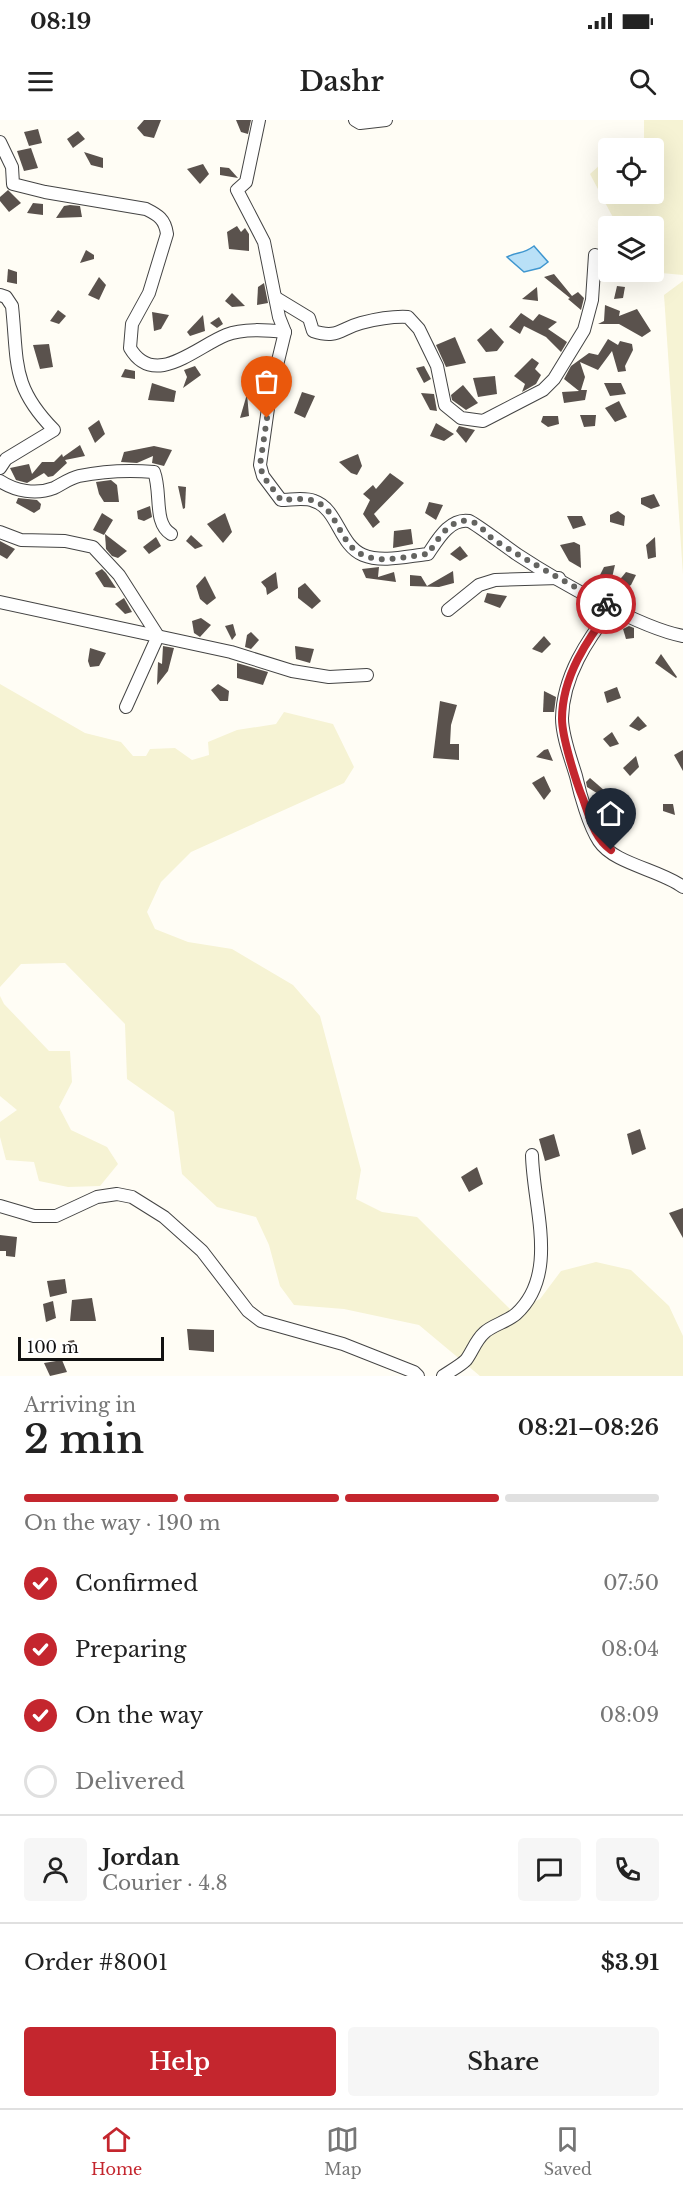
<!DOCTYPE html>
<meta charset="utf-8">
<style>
:root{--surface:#fff;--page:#f6f6f6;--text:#222;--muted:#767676;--line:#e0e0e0;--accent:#c4262e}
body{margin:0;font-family:"Libre Baskerville",serif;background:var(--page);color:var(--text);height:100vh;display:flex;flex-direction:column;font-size:22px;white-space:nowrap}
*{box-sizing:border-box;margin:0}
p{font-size:20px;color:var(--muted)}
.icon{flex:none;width:33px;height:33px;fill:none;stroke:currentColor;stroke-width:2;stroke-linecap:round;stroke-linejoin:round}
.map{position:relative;height:1256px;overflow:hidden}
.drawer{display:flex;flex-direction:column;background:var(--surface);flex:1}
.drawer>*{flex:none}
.buttons{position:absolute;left:598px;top:18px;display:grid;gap:12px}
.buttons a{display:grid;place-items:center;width:66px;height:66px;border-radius:6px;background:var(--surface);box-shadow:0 6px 24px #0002;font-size:30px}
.scale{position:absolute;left:18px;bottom:15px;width:146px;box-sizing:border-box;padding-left:6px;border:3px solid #111;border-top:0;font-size:16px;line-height:21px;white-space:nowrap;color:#111;-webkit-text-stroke:4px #fff;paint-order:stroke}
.pin{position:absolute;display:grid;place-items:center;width:51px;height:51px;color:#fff;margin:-62px -26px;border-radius:50% 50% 50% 0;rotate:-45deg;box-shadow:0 0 6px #0007}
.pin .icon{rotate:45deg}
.courier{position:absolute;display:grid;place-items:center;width:60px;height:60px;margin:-30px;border:4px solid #c4262e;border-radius:50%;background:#fff;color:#222;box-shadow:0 2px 8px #0007}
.head em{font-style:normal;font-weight:600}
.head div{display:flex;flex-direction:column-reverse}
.head{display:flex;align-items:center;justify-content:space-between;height:102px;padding:0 24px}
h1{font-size:39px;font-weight:600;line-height:45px}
.bar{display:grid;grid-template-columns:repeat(4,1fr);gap:9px 6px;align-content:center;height:72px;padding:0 24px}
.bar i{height:8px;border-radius:4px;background:var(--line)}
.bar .on{background:var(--accent)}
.bar p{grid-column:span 4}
.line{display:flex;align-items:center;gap:15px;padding:0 24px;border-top:2px solid var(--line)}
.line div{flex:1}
.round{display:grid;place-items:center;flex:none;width:63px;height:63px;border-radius:6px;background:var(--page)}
ol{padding:0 24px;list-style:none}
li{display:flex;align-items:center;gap:18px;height:66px}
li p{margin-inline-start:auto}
li .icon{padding:6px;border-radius:50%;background:var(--accent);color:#fff;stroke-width:4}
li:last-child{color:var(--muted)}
li i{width:33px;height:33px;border:3px solid var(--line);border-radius:50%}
.primary-button{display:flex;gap:12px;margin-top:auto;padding:12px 24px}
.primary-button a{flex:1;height:69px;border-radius:6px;background:var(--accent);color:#fff;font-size:24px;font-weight:600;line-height:69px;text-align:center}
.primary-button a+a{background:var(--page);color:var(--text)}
.status{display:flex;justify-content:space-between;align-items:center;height:42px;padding:0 30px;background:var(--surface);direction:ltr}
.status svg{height:16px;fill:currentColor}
header{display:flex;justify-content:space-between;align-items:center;height:78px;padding:0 24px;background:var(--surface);font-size:27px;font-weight:600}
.tab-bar{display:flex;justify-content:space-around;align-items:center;height:84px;border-top:2px solid var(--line);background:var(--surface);font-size:16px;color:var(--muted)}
.tab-bar a{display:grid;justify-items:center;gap:3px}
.tab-bar .on{color:var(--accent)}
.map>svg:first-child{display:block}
.farmland{fill:#f6f3d4}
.water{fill:#b9e0f7;stroke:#3f96cf;stroke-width:1.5}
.building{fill:#5a524d}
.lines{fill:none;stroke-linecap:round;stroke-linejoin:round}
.minor-casing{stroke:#444;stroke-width:14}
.minor{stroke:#fff;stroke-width:12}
.done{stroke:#646461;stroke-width:6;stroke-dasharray:0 10.8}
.route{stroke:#c4262e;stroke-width:8}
</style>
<div class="status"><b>08:19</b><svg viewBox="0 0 49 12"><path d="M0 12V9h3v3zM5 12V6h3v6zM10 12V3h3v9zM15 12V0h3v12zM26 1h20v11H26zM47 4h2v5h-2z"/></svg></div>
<header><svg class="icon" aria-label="menu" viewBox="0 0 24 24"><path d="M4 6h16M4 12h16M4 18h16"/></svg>Dashr<svg class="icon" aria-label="search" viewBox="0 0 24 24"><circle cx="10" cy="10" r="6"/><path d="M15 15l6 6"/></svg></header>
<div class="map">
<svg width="683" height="1256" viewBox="0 0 683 1256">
<rect width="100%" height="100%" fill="#fffdf5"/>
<g class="farmland">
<path d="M 644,0 L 683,0 L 683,155 L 661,153 L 654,148 L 654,106 L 617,105 L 590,54 L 609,37 L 609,74 L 654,74 L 654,28 L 624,28 L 644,19 Z"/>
<path d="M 683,161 L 683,455 L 664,175 Z"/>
<path d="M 0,564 L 85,613 L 121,622 L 133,636 L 146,636 L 150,629 L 175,628 L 192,640 L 209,635 L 208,622 L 237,610 L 276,604 L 284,592 L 333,604 L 354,647 L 344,663 L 191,732 L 161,762 L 147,792 L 155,809 L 188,822 L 232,829 L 293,865 L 320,896 L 361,1050 L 356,1079 L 382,1092 L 417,1097 L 514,1193 L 514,1190 L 540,1179 L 561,1151 L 596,1142 L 631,1150 L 669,1186 L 683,1216 L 683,1256 L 480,1256 L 419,1205 L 344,1189 L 294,1185 L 280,1166 L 269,1125 L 256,1097 L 217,1087 L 182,1054 L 174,992 L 127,959 L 125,904 L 65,843 L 21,844 L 0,867 Z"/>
<path d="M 0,876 L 4,884 L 49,931 L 70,931 L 72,962 L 59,987 L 71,1010 L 107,1027 L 118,1044 L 100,1066 L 68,1067 L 39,1061 L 34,1042 L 6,1040 L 0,1017 L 0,1002 L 17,990 L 0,976 Z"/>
</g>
<path class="water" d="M 534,126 L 548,142 L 540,148 L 524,152 L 507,137 C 518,131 522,135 534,126 Z"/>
<g class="building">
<path d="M 144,0 L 161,0 L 154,18 L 144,16 L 137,8 Z"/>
<path d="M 236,0 L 251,0 L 248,14 L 241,12 Z"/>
<path d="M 38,9 L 42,23 L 29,26 L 24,12 Z"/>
<path d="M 78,11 L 85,19 L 73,28 L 67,19 Z"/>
<path d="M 31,28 L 38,48 L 24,51 L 17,31 Z"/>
<path d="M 84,32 L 103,38 L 103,48 L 91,45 Z"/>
<path d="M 203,44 L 209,54 L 200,64 L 187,49 Z"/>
<path d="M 220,47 L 229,48 L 238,58 L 220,55 Z"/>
<path d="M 8,70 L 21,83 L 9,92 L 0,81 L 0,77 Z"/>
<path d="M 33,83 L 43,84 L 43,95 L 27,93 Z"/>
<path d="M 70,85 L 80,86 L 82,97 L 56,98 L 64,86 Z"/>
<path d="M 237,106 L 241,112 L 245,108 L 249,114 L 249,131 L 229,129 L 227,112 Z"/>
<path d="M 86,130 L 94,135 L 94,139 L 80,143 Z"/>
<path d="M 8,149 L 17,152 L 17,164 L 7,162 Z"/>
<path d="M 554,154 L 572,176 L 578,172 L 584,178 L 581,190 L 568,179 L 570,178 L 544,157 Z"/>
<path d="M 99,157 L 106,165 L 99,180 L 88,175 Z"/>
<path d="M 264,163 L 268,183 L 257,185 L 258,167 Z"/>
<path d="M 617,166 L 625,167 L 623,178 L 614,179 Z"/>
<path d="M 537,167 L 538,181 L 522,179 Z"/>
<path d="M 232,173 L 245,186 L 232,187 L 225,181 Z"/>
<path d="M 605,185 L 620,191 L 619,196 L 637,189 L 651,211 L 642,217 L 619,204 L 598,204 L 604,201 Z"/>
<path d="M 58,190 L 66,196 L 59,204 L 50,201 Z"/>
<path d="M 152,192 L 169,195 L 161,209 L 154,211 Z"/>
<path d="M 521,193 L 533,201 L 539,194 L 557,202 L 548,209 L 567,222 L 561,232 L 546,217 L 524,206 L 520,214 L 509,207 Z"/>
<path d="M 203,195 L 205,211 L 190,216 L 187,212 Z"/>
<path d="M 219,197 L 223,204 L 217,208 L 210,203 Z"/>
<path d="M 491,208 L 504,222 L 497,231 L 486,232 L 477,220 Z"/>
<path d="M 455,217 L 466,243 L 446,247 L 436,225 Z"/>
<path d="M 608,219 L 618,225 L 620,221 L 632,224 L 633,230 L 625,246 L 626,251 L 618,252 L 612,231 L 598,250 L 580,242 L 585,257 L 581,270 L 587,270 L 585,280 L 564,283 L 562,272 L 579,271 L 564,259 L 571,246 L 589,233 L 598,235 Z"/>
<path d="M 49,224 L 53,247 L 40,249 L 33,225 Z"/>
<path d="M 532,238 L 539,243 L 535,249 L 541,255 L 536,264 L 522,272 L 525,264 L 514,256 Z"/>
<path d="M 195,246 L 201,255 L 183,268 L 187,257 L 184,250 Z"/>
<path d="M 424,246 L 431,259 L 424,263 L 416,248 Z"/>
<path d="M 264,248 L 268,249 L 263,267 L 257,264 Z"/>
<path d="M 125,249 L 135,251 L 135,259 L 121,257 Z"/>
<path d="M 495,256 L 497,274 L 478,277 L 473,258 Z"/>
<path d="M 152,263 L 176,271 L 174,282 L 148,280 Z"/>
<path d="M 604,263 L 621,263 L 626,274 L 610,276 Z"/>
<path d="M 463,265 L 478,283 L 466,290 L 452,280 L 451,275 Z"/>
<path d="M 302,272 L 315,276 L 305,298 L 294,293 Z"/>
<path d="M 421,273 L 434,274 L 437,291 L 430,290 Z"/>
<path d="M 247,274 L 249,296 L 240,298 Z"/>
<path d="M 619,281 L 627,297 L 615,302 L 605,288 Z"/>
<path d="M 580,295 L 596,295 L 595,306 L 584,307 Z"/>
<path d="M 543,296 L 558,296 L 559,304 L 548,307 L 541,302 Z"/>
<path d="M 99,300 L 105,314 L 95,323 L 88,308 Z"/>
<path d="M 436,303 L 454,314 L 444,321 L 430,316 Z"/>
<path d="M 459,306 L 475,310 L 466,323 L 456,311 Z"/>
<path d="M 80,325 L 85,336 L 65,340 L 67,343 L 53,356 L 48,357 L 44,353 L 27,363 L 16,360 L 10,348 L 29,344 L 32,354 L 42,342 L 54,342 L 62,334 L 63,337 Z"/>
<path d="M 154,326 L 172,330 L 164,346 L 152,343 L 153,336 L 137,343 L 121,342 L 124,332 Z"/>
<path d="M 358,334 L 362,346 L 357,355 L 351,353 L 339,342 Z"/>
<path d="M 390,353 L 404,363 L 374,394 L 380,402 L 373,408 L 363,394 L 370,380 L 363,374 L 373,365 L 376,369 Z"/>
<path d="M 111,360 L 117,365 L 119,382 L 104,382 L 99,374 L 96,362 Z"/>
<path d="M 178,366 L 186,367 L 185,388 L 183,389 Z"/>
<path d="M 654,374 L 660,386 L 651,389 L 641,384 L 641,378 Z"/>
<path d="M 18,378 L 37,380 L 41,384 L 40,389 L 34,393 L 16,383 Z"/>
<path d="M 429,382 L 443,385 L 436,400 L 425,393 Z"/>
<path d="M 150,386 L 152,397 L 144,401 L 138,399 L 137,391 Z"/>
<path d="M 618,391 L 625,396 L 624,406 L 610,402 L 610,395 Z"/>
<path d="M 102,393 L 113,400 L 104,415 L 93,410 Z"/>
<path d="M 225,393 L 232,412 L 223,423 L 207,404 Z"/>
<path d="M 567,396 L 582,396 L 586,405 L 573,409 Z"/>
<path d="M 411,409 L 413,424 L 393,428 L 394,411 Z"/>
<path d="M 105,414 L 127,431 L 118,438 L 112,436 L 106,429 Z"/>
<path d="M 191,415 L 203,426 L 195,429 L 186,421 Z"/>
<path d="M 156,417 L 161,426 L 149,434 L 143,427 Z"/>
<path d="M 655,417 L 656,437 L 648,439 L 646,425 Z"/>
<path d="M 0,421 L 15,429 L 7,439 L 0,435 Z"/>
<path d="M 574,422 L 580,425 L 581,448 L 569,441 L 560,425 Z"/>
<path d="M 460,426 L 468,436 L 460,441 L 450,434 Z"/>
<path d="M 615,445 L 611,462 L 605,471 L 599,457 L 604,447 Z"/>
<path d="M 379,447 L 378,457 L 394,452 L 396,462 L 366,458 L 362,449 Z"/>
<path d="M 102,449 L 106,453 L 116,468 L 104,467 L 95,453 Z"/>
<path d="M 453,451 L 454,463 L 439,467 L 410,466 L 410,455 L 421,456 L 427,466 Z"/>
<path d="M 276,452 L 278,468 L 267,475 L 266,468 L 261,462 Z"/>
<path d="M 626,452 L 636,455 L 631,465 L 626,468 L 617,463 Z"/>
<path d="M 205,456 L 216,478 L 207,485 L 200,479 L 196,466 Z"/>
<path d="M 305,463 L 321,481 L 312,489 L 298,478 L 298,468 Z"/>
<path d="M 487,473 L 507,476 L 500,488 L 484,482 Z"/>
<path d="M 124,478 L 132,492 L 125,494 L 115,484 Z"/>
<path d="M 201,498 L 211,505 L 200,517 L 194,513 L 192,501 Z"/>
<path d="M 233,504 L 236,515 L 232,520 L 225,506 Z"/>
<path d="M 629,506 L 634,508 L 634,518 L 626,519 L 623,509 Z"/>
<path d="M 251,512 L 259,520 L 251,529 L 245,527 L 247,515 Z"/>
<path d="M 544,516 L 551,524 L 542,533 L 532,529 Z"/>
<path d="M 163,526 L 174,528 L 168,551 L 157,565 L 158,542 L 162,544 Z"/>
<path d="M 295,526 L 314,529 L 310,543 L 296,539 Z"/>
<path d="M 90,528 L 106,533 L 99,546 L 90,547 L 88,541 Z"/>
<path d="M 661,534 L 677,557 L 676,558 L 655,543 Z"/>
<path d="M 237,543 L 268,552 L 263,565 L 237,558 Z"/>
<path d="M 218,564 L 229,571 L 228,581 L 220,581 L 211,570 Z"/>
<path d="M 617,567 L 621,578 L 607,583 L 604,572 Z"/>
<path d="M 544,571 L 556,577 L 554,592 L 543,592 Z"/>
<path d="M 440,581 L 457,585 L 451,605 L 450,624 L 459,624 L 459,640 L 433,638 Z"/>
<path d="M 638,596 L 647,606 L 639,611 L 629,606 Z"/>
<path d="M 612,612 L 619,624 L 610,627 L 603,619 Z"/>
<path d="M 548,629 L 553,641 L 536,637 L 544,630 Z"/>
<path d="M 683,630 L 683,651 L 674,635 Z"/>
<path d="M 636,636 L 639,647 L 630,656 L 623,648 Z"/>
<path d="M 544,656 L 551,671 L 544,680 L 532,663 Z"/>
<path d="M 590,658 L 597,664 L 615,680 L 609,685 L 598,679 L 600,675 L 587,667 L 586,662 Z"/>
<path d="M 663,684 L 673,684 L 675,695 L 663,691 Z"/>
<path d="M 640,1009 L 646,1029 L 632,1035 L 627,1014 Z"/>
<path d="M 554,1014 L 560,1036 L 545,1041 L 539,1019 Z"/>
<path d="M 477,1047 L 483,1064 L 469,1072 L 461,1057 Z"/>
<path d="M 683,1088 L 683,1118 L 669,1093 Z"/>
<path d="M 0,1115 L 17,1117 L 15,1137 L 6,1136 L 6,1131 L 0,1131 Z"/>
<path d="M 65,1159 L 67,1173 L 50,1177 L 47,1161 Z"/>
<path d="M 92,1178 L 96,1201 L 70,1201 L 72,1180 Z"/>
<path d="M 53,1181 L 56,1198 L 46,1202 L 43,1184 Z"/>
<path d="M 187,1209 L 214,1210 L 214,1232 L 189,1230 Z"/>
<path d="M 74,1220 L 78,1232 L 67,1235 L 68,1221 Z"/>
<path d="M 62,1240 L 67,1252 L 50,1256 L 44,1243 Z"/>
</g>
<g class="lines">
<g class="minor-casing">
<g id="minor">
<path d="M 259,0 L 246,62 L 237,70 L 264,122 L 279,197 L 285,212 L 270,274 L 260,345 L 263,356 L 281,380 C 291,380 305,377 314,381 C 338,389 339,425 363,435 C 382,443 408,436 428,434 C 437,421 449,398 469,401 C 475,403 509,429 518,435 C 556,460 640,508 683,516"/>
<path d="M 355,0 L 360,3 L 386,0"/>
<path d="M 0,22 L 12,47 L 13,64 L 45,72 L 146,89 C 158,95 165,99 167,114 L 149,173 L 132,204 L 130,228 C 154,269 196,227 226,215 C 243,208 267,210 285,212"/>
<path d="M 0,175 L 6,177 L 12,186 C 18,243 11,266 54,310 L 6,339 L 0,348"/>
<path d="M 276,178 L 309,198 L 313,211 C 338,219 339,209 361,203 C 377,199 392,196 408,197 L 419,209 L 437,246 L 445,285 L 461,298 L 483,301 L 543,270 L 554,259 L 584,210 L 592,180 L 595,135"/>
<path d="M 0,361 C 15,371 36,375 54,368 C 62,364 70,358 79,356 C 104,351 130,350 154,352 C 162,373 153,403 171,414"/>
<path d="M 0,412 L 21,420 L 65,421 L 93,427 L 119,455 L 158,516 L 126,587"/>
<path d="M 0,482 L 231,532 L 292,551 L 329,557 L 367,555"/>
<path d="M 612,488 C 587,520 563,556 562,598 C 562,616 571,639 576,656 C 580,674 589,706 599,721 C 614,744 661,750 683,767"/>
<path d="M 448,490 L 479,465 L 495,460 L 559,458"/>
<path d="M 0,1086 L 34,1096 L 56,1096 L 97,1077 L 117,1074 L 132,1077 L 164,1097 L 202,1131 L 248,1191 L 261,1201 L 343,1224 L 414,1252 L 418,1256"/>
<path d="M 443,1256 C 450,1251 460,1246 466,1240 C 472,1232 476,1220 484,1213 C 492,1205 507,1202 516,1194 C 560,1154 533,1087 532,1035"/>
</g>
</g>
<use href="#minor" class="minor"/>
</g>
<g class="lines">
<path class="done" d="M 267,298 L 260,345 L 263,356 L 281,380 C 290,380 305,377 314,381 C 338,389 339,425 363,435 C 382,444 408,436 428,434 C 437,421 449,398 469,401 C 480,403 486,414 494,420 C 531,443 568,463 606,484"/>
<path class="route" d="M 606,484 L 612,488 C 587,519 562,557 562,599 C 562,617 576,662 583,679 C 590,698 594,718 611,730"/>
</g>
</svg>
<div class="buttons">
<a><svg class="icon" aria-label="locate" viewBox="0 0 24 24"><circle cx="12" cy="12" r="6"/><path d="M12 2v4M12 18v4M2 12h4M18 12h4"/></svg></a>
<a><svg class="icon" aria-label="layers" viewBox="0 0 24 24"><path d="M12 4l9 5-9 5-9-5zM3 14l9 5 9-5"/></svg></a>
</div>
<div class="scale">100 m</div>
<div class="pin" style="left:267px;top:298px;background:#ea580c"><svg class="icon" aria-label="bag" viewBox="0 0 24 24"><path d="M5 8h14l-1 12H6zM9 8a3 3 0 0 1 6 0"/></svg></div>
<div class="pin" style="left:611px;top:730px;background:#1f2937"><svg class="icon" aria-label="home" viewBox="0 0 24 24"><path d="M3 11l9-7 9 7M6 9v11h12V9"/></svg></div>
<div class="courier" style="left:606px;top:484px"><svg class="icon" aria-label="bike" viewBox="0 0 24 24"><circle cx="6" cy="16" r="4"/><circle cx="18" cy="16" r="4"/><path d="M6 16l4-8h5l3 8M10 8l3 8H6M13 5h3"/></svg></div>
</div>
<section class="drawer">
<div class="head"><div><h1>2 min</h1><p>Arriving in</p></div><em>08:21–08:26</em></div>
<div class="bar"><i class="on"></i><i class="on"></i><i class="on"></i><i></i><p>On the way · 190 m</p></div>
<ol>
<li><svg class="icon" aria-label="check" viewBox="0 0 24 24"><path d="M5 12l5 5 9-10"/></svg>Confirmed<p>07:50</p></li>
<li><svg class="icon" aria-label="check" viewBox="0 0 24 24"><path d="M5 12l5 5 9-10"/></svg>Preparing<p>08:04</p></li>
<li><svg class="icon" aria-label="check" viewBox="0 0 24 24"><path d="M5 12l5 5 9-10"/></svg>On the way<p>08:09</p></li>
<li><i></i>Delivered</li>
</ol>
<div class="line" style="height:108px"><a class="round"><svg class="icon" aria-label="person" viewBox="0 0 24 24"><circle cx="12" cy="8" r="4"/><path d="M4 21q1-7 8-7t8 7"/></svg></a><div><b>Jordan</b><p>Courier · 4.8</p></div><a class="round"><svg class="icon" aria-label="chat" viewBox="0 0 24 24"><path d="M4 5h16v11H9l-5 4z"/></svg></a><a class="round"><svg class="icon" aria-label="phone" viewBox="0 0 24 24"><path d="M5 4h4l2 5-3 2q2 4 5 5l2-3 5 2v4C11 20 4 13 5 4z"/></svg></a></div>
<div class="line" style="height:78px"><div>Order #8001</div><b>$3.91</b></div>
<div class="primary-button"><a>Help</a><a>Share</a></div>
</section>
<nav class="tab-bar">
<a class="on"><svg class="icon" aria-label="home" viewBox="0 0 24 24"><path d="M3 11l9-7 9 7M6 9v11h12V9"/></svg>Home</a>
<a><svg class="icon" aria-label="map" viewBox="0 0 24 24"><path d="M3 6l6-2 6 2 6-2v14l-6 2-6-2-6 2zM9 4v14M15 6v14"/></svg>Map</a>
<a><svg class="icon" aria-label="saved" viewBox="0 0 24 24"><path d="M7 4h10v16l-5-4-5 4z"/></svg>Saved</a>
</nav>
